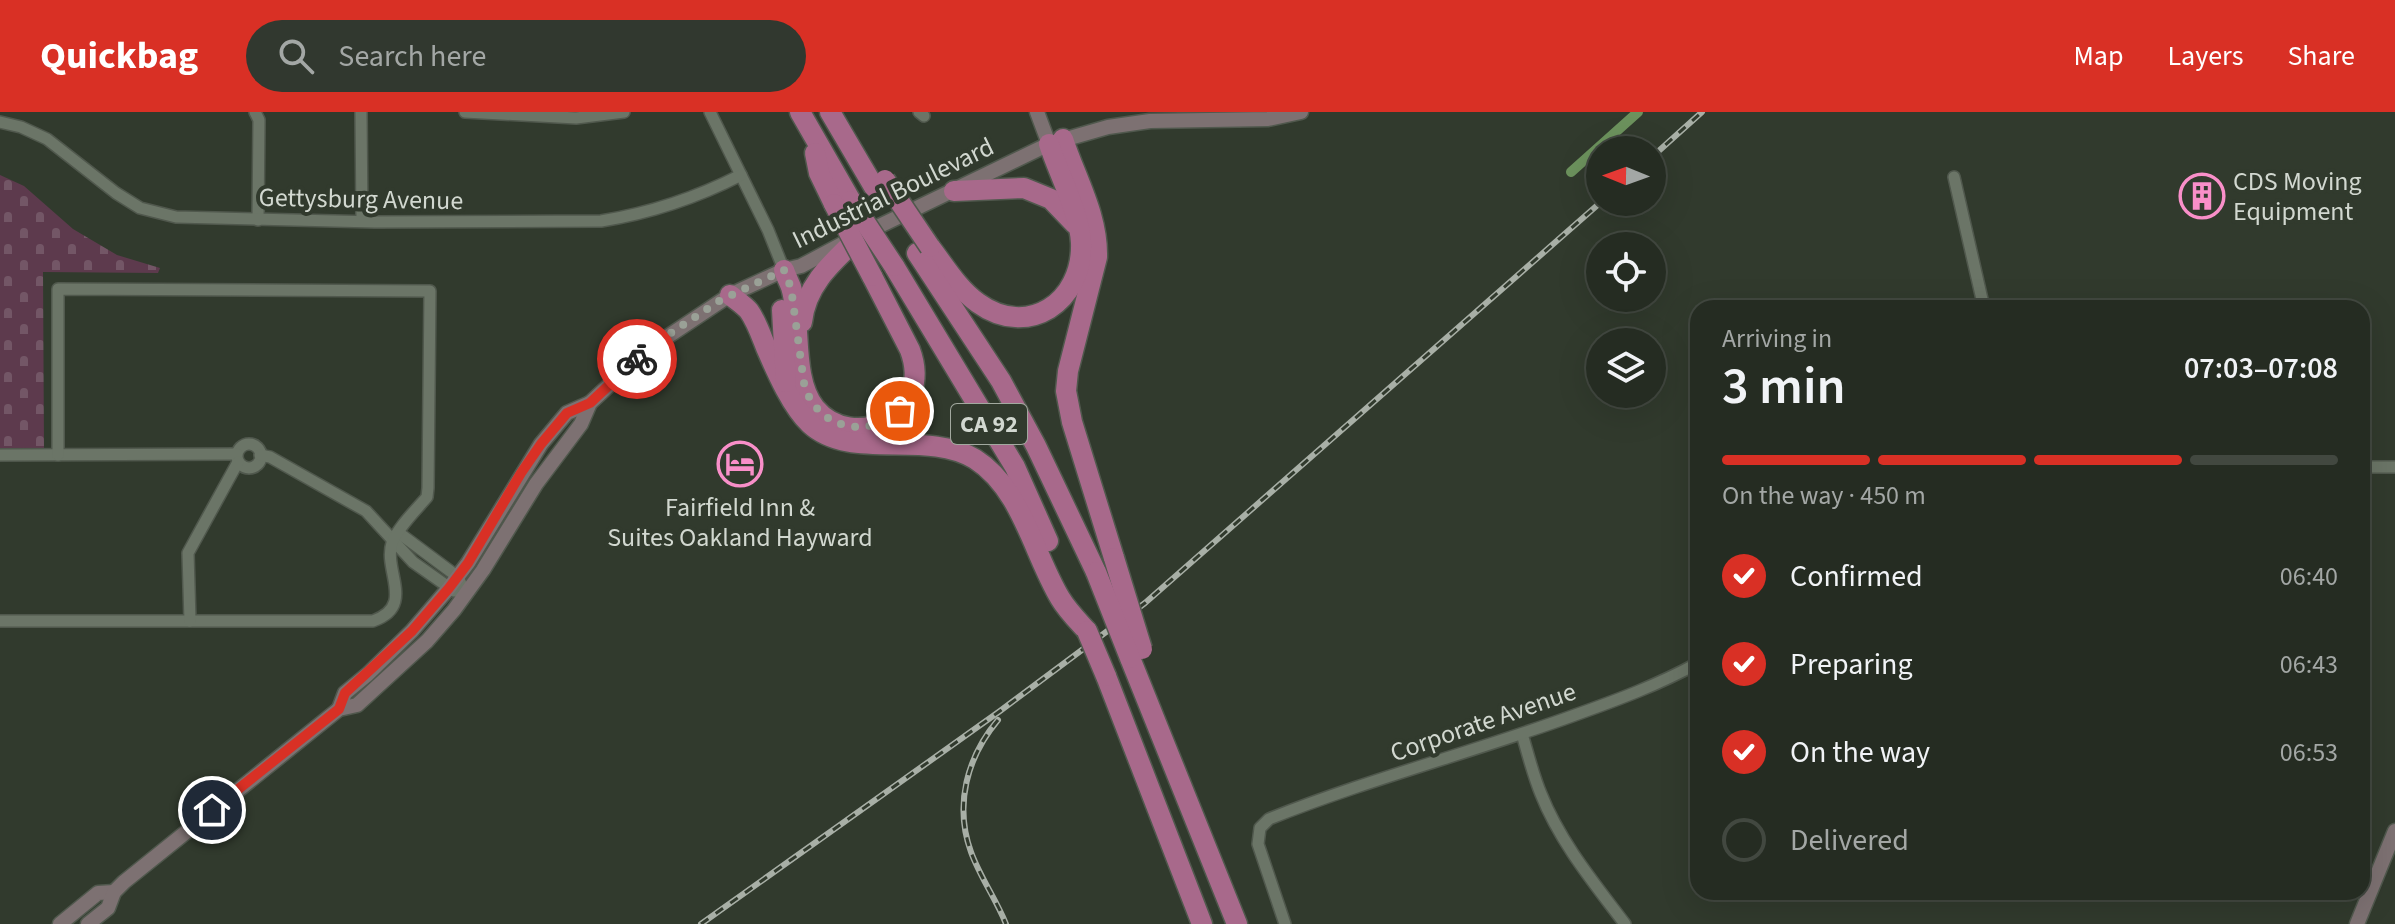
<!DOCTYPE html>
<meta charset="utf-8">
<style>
:root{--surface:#252c22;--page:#31382f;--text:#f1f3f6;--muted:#a3a7a5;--line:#424840;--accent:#d93025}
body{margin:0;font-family:"Source Sans 3",sans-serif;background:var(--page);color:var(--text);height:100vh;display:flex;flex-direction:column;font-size:30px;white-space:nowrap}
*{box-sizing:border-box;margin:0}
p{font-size:26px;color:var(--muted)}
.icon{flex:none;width:44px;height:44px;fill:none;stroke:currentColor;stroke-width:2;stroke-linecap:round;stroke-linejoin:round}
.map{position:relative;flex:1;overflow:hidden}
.sheet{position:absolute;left:1690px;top:188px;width:680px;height:600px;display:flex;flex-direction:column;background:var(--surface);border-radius:24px;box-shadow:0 8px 32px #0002,0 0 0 2px var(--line)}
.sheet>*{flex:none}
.needle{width:52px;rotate:271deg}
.fabs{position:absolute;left:1586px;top:24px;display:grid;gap:16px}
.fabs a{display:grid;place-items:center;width:80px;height:80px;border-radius:50%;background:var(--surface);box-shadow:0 8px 32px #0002,0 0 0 2px var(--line);font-size:40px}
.pin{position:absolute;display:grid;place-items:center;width:68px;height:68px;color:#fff;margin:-34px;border:4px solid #fff;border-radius:50%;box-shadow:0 2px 8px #0007}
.courier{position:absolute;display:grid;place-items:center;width:80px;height:80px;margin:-40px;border:6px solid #d93025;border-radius:50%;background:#fff;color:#222;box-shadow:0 2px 10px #0007}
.head em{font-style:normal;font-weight:600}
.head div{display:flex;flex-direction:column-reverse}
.head{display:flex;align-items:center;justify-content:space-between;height:136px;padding:0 32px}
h1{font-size:52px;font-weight:600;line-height:60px}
.bar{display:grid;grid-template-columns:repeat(4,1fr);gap:12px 8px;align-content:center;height:96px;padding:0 32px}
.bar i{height:10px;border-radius:6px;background:var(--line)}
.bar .selected{background:var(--accent)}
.bar p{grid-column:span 4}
ol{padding:0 32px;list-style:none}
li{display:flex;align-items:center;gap:24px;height:88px}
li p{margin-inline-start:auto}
li .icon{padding:8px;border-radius:50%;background:var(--accent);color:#fff;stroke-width:4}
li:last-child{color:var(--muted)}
li i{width:44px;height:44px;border:4px solid var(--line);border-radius:50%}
header{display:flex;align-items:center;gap:48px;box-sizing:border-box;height:112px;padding:0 40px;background:var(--accent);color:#fff}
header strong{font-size:38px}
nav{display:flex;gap:44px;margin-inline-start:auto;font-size:28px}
.search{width:560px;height:72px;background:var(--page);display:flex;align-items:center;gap:20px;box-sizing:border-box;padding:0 28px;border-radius:44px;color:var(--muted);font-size:30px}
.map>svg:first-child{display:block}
.cemetery{fill:url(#cemetery-stones)}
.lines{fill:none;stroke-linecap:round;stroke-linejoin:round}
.canal{stroke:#6c925d;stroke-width:10}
.street-casing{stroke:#50584d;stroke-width:14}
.secondary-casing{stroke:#50584d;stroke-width:17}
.highway-casing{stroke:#50584d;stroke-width:23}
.street{stroke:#6b7567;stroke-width:11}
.secondary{stroke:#7d7172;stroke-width:14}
.highway{stroke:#a8698b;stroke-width:20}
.rail-casing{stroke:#a8afa6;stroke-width:6}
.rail{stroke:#313a2d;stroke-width:3;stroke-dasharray:9;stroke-linecap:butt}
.highway-bridge-casing{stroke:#50584d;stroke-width:23;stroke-linecap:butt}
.highway-bridge{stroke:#a8698b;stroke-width:20}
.done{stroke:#9aa197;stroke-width:8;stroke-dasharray:0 14.4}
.route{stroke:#d93025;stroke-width:10}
.labels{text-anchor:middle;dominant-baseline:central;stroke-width:8;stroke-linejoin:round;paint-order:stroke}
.shield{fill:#313a2d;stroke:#a2a99f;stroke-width:2}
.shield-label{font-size:24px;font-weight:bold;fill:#d2d8d0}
.poi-label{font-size:26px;fill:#d2d8d0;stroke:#313a2d;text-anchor:start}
.street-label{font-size:26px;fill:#d2d8d0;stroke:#313a2d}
</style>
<header>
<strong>Quickbag</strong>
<div class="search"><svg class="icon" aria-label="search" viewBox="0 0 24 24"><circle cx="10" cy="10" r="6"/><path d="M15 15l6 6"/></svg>Search here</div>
<nav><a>Map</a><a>Layers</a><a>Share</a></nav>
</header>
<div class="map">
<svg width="2395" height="812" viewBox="0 0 2395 812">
<defs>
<pattern id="cemetery-stones" width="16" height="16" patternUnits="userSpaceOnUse" patternTransform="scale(2)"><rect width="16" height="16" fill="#5d3a4d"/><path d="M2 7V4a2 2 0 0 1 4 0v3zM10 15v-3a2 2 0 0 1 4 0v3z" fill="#735666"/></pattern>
</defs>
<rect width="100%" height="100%" fill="#313a2d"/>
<path class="cemetery" d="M 0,63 L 24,74 L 73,117 L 117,143 L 160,156 L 158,161 L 43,160 L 44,339 L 0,340 Z"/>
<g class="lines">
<path class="canal" d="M 1571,60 L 1638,0"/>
<g class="street-casing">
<g id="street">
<path d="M 255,0 L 259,8 L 258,108"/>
<path d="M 361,0 L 362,109"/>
<path d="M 465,0 L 576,6 L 624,0"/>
<path d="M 710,0 L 768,118 L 784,158"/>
<path d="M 919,0 L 924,4"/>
<path d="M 0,10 L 21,15 L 47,27 L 116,81 L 140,96 L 176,105 L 375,110 L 601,109 C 651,101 696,86 741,63"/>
<path d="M 1954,65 L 1984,196"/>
<circle cx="249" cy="344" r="12"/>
<path d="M 0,343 L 237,342"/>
<path d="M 260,343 L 270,345 L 366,399 L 413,450 L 454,479"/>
<path d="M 2362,355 L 2395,355"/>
<path d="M 399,421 L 458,465 L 466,483"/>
<path d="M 0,509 L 373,509 C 416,494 383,459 392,431 C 398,415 416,398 427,385 L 428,376 L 430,179 L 58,177 L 58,343"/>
<path d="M 190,509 L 188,441 L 238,350"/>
<path d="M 1522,622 C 1528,642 1533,663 1541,682 C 1560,730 1594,771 1625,812"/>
<path d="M 1285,812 L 1258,732 L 1260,716 L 1269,707 C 1369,667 1474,640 1575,603 C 1617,588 1658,573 1698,551"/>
</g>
</g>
<g class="secondary-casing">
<g id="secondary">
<path d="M 1037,0 L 1049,32"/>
<path d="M 865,121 L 1049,32 L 1108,15 L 1150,9 L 1268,7 L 1301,0"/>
<path d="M 339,597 L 345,581 L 368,562 L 412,519 L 449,476 L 468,451 L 541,332 L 567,301 L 590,291"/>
<path d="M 60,812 L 98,781 L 114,780"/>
<path d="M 88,812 L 108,796 L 114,780 L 124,770 L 339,597 L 357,593 L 427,529 L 454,498 L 483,458 L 536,372 L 581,312 L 590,291 L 646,239 L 730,183 L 784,158 L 801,154 L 846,130"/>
<path d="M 2357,812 L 2395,719"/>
</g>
</g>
<g class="highway-casing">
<g id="highway">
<path d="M 800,0 L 851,89"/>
<path d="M 830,0 L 874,75"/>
<path d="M 1063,27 C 1076,67 1098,103 1097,145 L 1068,259 L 1066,279 L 1072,310 L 1114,446"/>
<path d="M 815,41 L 819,61 L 834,92"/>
<path d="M 954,79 L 1024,76 L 1051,87 L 1075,112"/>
<path d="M 930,135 C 944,153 958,177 978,191 C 1028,227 1083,190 1081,131 C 1080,102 1058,60 1049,32"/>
<path d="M 917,141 L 1001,269 L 1036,334 L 1096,460"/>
<path d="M 894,154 L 1015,355 L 1048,429"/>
<path d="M 784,158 C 786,164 789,170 791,175 C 802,211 791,266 815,296 C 852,341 935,305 910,238 L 872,164"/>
<path d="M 730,183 C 736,188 744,193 749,199 C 757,210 762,226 767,238 C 777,261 792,295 810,312 C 851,350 926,317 975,347 C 1022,377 1033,441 1060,486 C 1067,498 1078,509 1087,519"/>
<path d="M 782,198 L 786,270"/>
<path d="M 802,210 C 806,171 835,148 862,122"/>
<path d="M 1130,546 L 1237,812"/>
<path d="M 1106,564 L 1202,812"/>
</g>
</g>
<use href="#street" class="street"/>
<use href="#secondary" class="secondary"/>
<use href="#highway" class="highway"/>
<g class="rail-casing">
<g id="rail">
<path d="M 1652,45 L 1702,0"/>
<path d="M 998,608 C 967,645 954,693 971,740 C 980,765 996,787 1006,812"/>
<path d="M 701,812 L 1000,599 L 1145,491 L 1601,90"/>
</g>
</g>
<use href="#rail" class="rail"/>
<g class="highway-bridge-casing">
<g id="highway-bridge">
<path d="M 885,68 L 930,135"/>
<path d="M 851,89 L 894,154"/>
<path d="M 834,92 L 872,164"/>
<path d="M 1114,446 L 1142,537"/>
<path d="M 1096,460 L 1130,546"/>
<path d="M 1087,519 L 1106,564"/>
</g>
</g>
<use href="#highway-bridge" class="highway-bridge"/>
</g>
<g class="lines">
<path class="done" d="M 637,247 L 650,235 L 719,189 L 784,158 L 791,176 L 804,271 C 815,316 866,328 900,299"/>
<path class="route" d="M 212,698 L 339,597 L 345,581 L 412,519 L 449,476 L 468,451 L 521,361 L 541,332 L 567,301 L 590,291 L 637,247"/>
</g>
<defs>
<g id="building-ring" transform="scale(2.3)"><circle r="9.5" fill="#313a2d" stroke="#f98fc9" stroke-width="1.5"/><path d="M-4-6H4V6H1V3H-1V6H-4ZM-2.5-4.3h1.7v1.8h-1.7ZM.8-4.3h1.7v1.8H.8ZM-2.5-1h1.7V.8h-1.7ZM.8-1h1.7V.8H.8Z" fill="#f98fc9"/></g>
<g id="hotel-ring" transform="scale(2.3)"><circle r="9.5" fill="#313a2d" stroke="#f98fc9" stroke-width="1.5"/><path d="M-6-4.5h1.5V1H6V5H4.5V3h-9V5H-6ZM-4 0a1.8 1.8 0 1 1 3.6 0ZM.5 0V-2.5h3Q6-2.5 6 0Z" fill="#f98fc9"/></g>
</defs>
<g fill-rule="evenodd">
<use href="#building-ring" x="2202" y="84"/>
<use href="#hotel-ring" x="740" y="352"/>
</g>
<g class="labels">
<rect class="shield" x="951" y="292" width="76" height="40" rx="6"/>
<g class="shield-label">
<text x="989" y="312">CA 92</text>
</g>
<g class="poi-label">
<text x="2233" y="69">CDS Moving<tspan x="2233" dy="30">Equipment</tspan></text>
<text x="740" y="395" text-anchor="middle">Fairfield Inn &amp;<tspan x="740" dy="30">Suites Oakland Hayward</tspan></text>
</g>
<g class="street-label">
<text transform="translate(893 81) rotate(-26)">Industrial Boulevard</text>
<text transform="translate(361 87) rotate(1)">Gettysburg Avenue</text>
<text transform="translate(1483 610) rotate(-19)">Corporate Avenue</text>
</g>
</g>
</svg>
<div class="fabs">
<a><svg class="needle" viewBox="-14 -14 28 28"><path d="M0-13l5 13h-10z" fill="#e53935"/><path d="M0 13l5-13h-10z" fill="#a3a7a5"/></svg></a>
<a><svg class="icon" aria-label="locate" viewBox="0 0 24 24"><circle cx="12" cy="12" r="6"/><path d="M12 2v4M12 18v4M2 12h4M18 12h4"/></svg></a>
<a><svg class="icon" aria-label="layers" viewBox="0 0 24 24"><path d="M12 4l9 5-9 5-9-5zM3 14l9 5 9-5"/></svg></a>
</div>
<div class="pin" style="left:900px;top:299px;background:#ea580c"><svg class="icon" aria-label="bag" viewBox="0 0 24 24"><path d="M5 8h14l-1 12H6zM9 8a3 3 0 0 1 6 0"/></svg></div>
<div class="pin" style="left:212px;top:698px;background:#1f2937"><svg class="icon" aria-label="home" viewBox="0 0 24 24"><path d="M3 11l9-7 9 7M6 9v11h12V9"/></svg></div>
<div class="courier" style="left:637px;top:247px"><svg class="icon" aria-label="bike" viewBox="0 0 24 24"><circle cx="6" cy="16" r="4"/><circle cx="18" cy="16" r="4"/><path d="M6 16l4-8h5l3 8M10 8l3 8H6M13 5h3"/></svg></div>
<section class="sheet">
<div class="head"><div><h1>3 min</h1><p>Arriving in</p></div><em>07:03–07:08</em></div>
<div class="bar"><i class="selected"></i><i class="selected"></i><i class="selected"></i><i></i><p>On the way · 450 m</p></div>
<ol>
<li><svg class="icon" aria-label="check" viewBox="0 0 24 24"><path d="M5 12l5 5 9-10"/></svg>Confirmed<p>06:40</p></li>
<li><svg class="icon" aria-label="check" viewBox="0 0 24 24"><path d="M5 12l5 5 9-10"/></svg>Preparing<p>06:43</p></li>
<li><svg class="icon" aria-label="check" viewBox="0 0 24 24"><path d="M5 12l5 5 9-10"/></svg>On the way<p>06:53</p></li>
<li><i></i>Delivered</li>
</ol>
</section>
</div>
